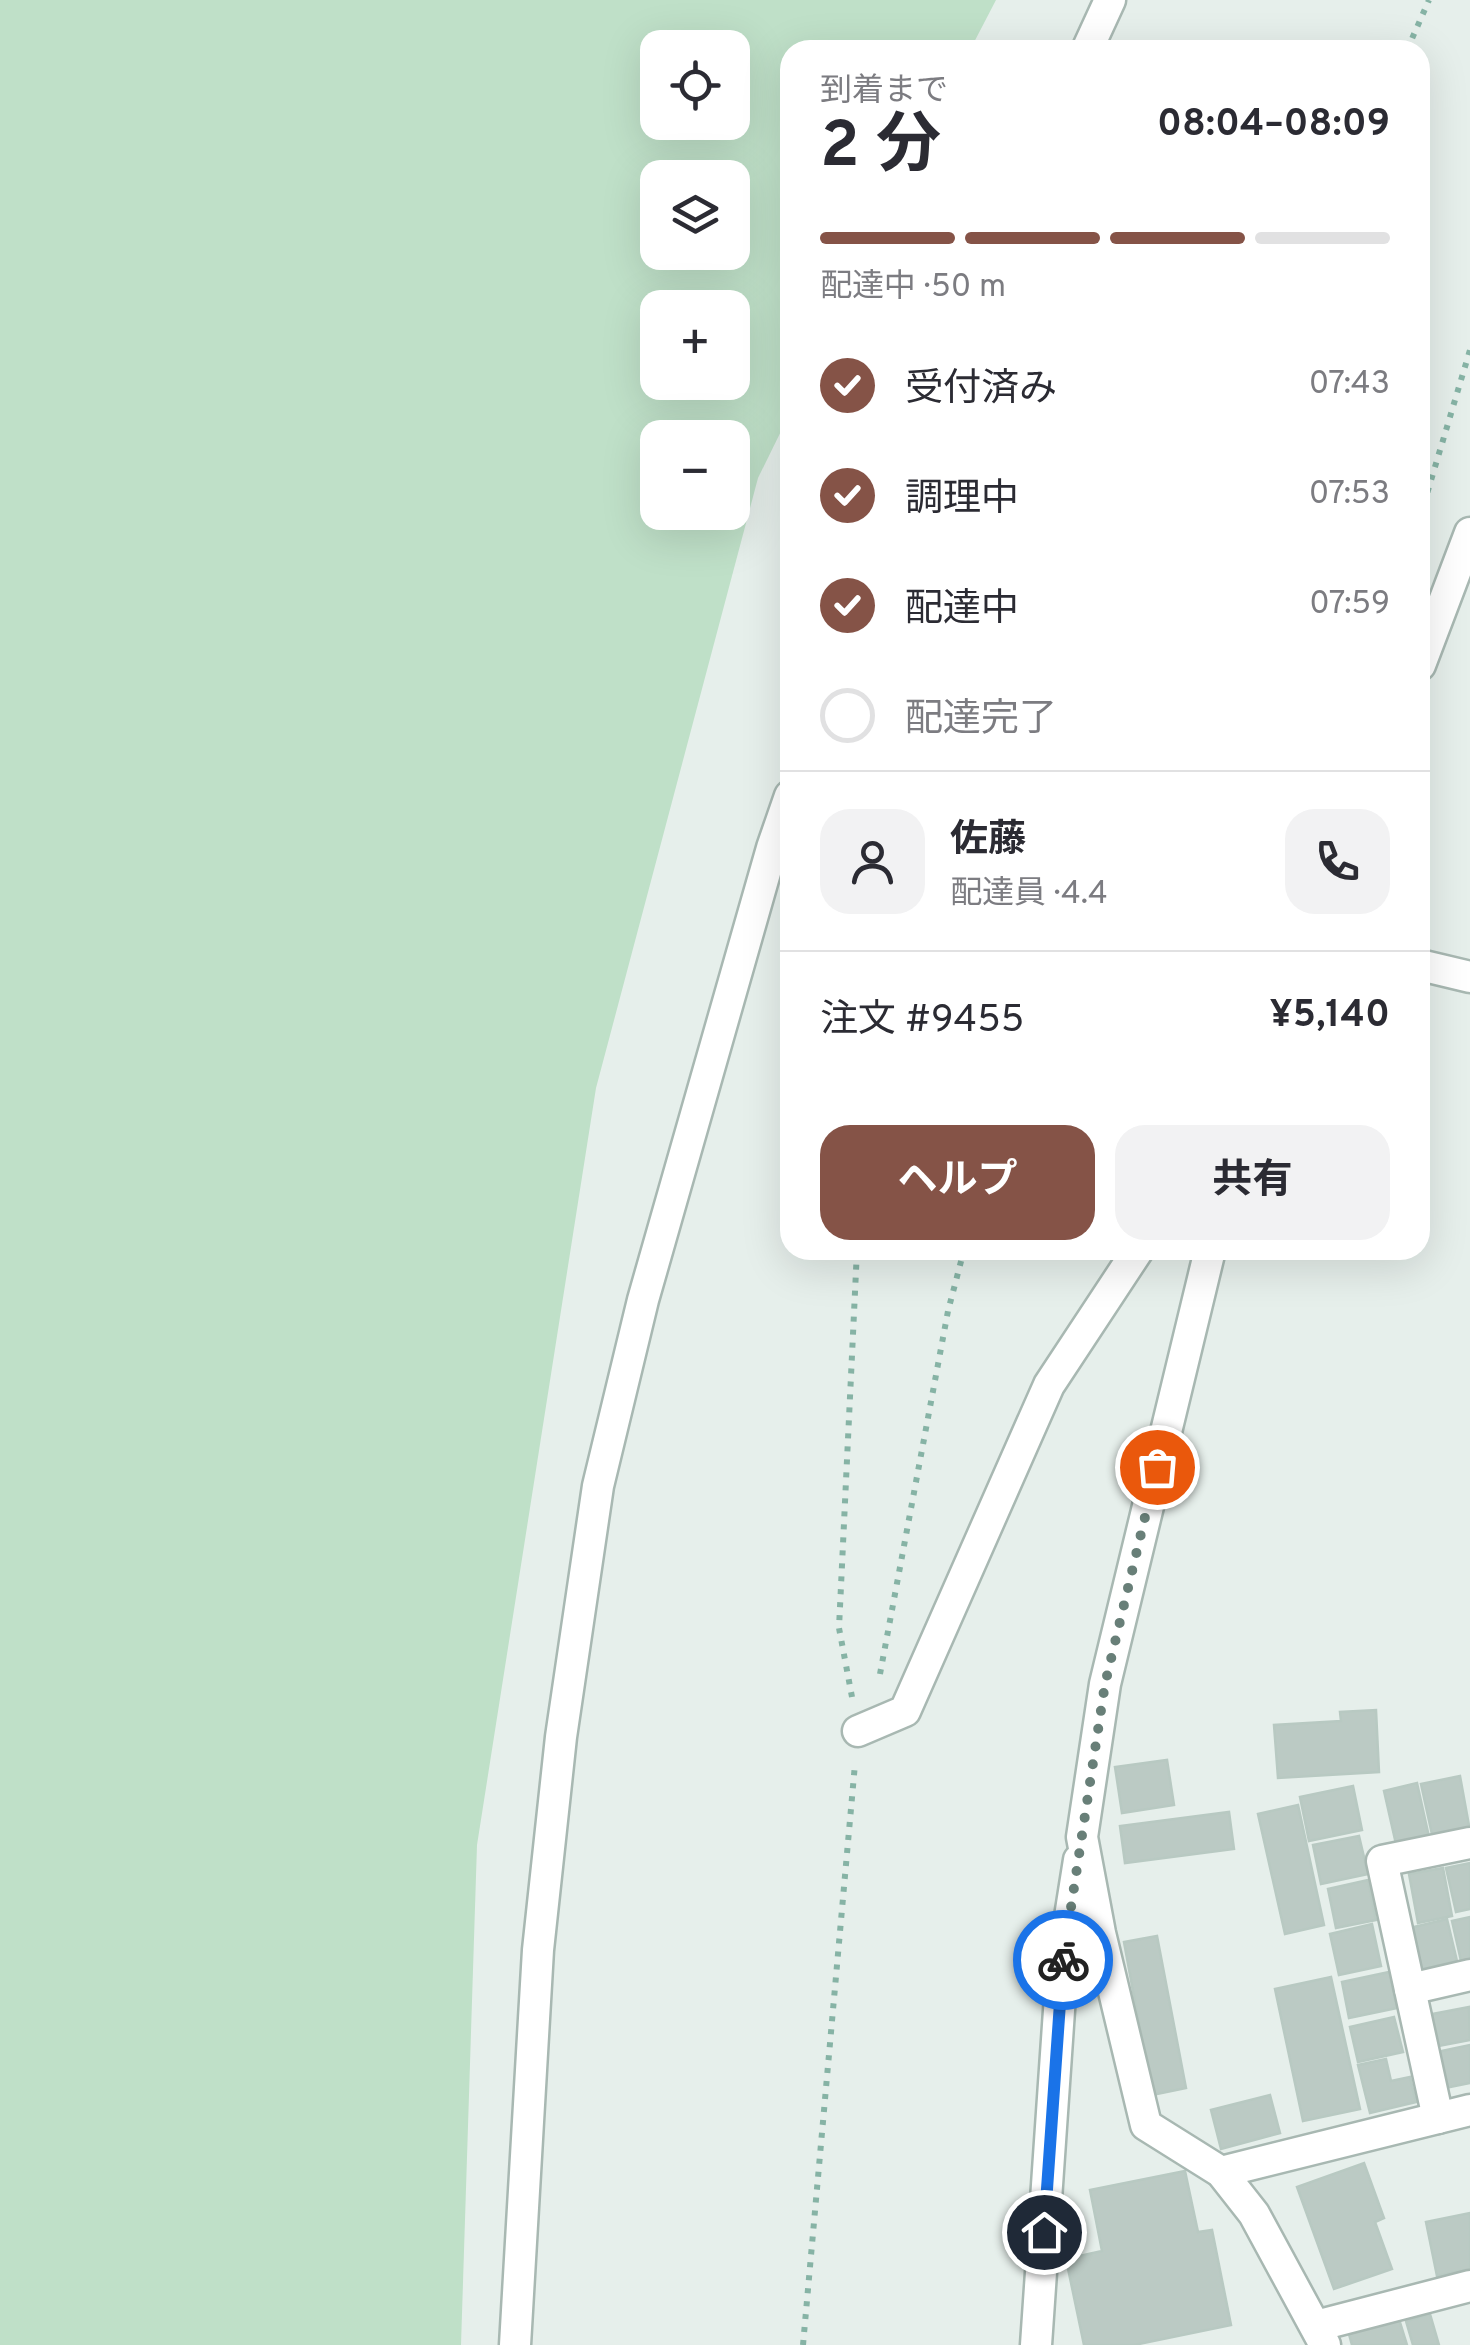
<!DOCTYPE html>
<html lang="ja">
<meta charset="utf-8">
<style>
:root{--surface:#fff;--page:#f2f2f3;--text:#2b2b33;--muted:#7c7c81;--line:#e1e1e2;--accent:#855347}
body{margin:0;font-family:Overpass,"Noto Sans JP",sans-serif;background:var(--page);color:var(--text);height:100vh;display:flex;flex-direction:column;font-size:38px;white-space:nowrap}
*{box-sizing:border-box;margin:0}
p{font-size:32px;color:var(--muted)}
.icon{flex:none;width:55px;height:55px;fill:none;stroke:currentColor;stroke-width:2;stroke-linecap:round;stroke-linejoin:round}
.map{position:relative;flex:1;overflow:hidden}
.sheet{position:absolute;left:780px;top:40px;width:650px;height:1220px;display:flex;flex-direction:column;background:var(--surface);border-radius:30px;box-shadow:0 10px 40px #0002}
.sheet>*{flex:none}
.tools{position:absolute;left:640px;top:30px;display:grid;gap:20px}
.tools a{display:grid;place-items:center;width:110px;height:110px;border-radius:20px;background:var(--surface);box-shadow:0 10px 40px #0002;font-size:50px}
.pin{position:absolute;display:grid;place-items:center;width:85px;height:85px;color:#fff;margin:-42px;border:5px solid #fff;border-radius:50%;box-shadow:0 2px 10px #0007}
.courier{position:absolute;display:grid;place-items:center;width:100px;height:100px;margin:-50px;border:8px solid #1a73e8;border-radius:50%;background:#fff;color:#222;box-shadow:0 2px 12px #0007}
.headline em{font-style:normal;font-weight:700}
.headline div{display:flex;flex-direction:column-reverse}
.headline{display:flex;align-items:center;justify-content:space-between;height:170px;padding:0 40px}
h1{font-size:65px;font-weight:700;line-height:75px}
.bar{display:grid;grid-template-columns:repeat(4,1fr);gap:15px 10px;align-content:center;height:120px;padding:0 40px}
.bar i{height:12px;border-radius:8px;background:var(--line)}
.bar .on{background:var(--accent)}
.bar p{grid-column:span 4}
.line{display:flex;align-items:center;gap:25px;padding:0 40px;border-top:2px solid var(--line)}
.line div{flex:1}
.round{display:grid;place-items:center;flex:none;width:105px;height:105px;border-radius:30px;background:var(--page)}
ol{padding:0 40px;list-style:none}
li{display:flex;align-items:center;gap:30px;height:110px}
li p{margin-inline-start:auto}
li .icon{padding:10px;border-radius:50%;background:var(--accent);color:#fff;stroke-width:4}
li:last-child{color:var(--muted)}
li i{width:55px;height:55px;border:5px solid var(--line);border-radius:50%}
.cta{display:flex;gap:20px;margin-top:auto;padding:20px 40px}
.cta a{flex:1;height:115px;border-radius:30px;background:var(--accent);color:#fff;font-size:40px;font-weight:700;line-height:115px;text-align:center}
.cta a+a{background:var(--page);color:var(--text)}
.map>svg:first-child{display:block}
.green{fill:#bfe0c8;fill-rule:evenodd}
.building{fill:#bbcac4;stroke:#b8c9c2;stroke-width:2.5}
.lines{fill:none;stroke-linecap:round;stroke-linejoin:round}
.minor-casing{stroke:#a8b8b2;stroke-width:35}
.path{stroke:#86b3a5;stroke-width:6;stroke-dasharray:5 8;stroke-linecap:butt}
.minor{stroke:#fff;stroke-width:30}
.done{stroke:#687f78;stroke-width:10;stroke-dasharray:0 18}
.route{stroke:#1a73e8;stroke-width:12}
</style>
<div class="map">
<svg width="1470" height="2345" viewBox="0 0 1470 2345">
<rect width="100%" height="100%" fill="#e6efeb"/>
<path class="green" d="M 0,0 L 996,0 L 970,50 L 790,50 L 790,413 L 758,478 L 596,1088 L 477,1845 L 461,2345 L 0,2345 ZM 658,48 L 732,48 L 732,122 L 658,122 ZM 658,178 L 732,178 L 732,252 L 658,252 ZM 658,308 L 732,308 L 732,382 L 658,382 ZM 658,438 L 732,438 L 732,512 L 658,512 Z"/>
<g class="building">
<path d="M 1376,1710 L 1379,1772 L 1278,1778 L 1274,1725 L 1341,1721 L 1340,1712 Z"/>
<path d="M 1167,1760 L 1174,1805 L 1122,1813 L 1115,1767 Z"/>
<path d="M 1460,1776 L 1470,1831 L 1433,1839 L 1421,1784 Z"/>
<path d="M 1417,1783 L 1429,1837 L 1396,1844 L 1384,1791 Z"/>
<path d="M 1353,1786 L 1362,1830 L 1309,1841 L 1300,1797 Z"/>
<path d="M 1298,1805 L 1324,1925 L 1285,1934 L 1258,1814 Z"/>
<path d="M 1229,1812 L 1234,1849 L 1125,1863 L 1120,1826 Z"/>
<path d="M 1359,1836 L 1368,1874 L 1321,1884 L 1313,1845 Z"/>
<path d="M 1470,1863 L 1470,1909 L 1456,1912 L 1446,1868 Z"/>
<path d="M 1443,1868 L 1452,1916 L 1418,1923 L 1409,1874 Z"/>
<path d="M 1368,1880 L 1376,1920 L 1336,1928 L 1328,1889 Z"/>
<path d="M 1470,1917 L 1470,1959 L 1461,1961 L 1452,1921 Z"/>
<path d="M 1447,1919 L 1457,1961 L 1420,1970 L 1410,1928 Z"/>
<path d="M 1372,1924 L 1381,1966 L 1339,1975 L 1330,1934 Z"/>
<path d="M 1157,1936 L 1186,2088 L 1152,2095 L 1124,1942 Z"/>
<path d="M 1389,1972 L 1397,2008 L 1349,2018 L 1342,1982 Z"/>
<path d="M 1331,1977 L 1360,2109 L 1303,2121 L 1275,1989 Z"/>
<path d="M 1469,2007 L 1470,2040 L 1433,2047 L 1427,2015 Z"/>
<path d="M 1394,2017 L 1403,2052 L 1358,2062 L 1350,2027 Z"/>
<path d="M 1470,2045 L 1470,2083 L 1445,2088 L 1437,2052 Z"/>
<path d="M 1386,2059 L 1391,2081 L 1410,2077 L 1416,2102 L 1370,2113 L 1358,2065 Z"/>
<path d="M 1270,2095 L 1280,2133 L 1221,2149 L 1211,2110 Z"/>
<path d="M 1364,2163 L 1384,2218 L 1375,2222 L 1392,2269 L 1334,2289 L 1297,2187 Z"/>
<path d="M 1185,2171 L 1198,2232 L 1212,2230 L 1231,2325 L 1134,2345 L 1084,2345 L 1066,2259 L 1102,2251 L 1090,2190 Z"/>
<path d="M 1470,2213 L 1470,2269 L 1437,2276 L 1426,2222 Z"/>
<path d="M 1430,2314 L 1439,2345 L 1413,2345 L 1406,2321 Z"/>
<path d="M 1399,2319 L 1407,2345 L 1352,2345 L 1349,2334 Z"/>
</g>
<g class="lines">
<g class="minor-casing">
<g id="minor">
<path d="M 1087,50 L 1110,0"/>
<path d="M 1420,665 L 1470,533"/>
<path d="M 1420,965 L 1470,977"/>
<path d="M 1210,1250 L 1105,1684 L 1082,1837 L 1100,1933 L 1146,2125 L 1221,2172 L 1254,2214 L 1325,2345"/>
<path d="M 858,1731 L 905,1711 L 1049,1385 L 1138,1250"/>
<path d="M 1410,1989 L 1470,1975"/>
<path d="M 1438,2118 L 1382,1861 L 1470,1843"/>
<path d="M 1221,2172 L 1470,2110"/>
<path d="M 1316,2326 L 1470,2286"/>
<path d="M 515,2345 L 538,1950 L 561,1737 L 598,1486 L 643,1300 L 772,848 L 790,796"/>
<path d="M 1036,2345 L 1062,1967 L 1079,1860"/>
</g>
</g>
<g class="path">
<path d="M 1407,50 L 1429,0"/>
<path d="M 1420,517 L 1470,350"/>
<path d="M 880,1674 L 948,1311 L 964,1250"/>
<path d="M 852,1697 L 839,1628 L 857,1250"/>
<path d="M 803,2345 L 855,1764"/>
</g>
<use href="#minor" class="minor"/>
</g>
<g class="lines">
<path class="done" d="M 1063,1960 L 1105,1684 L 1157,1467"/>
<path class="route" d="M 1044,2232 L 1063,1960"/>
</g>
</svg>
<div class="tools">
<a><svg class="icon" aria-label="locate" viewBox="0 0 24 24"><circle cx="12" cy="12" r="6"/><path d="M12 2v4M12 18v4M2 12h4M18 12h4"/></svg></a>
<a><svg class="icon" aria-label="layers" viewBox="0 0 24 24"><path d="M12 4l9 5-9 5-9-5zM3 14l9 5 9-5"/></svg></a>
<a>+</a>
<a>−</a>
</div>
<div class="pin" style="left:1157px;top:1467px;background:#ea580c"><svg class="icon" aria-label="bag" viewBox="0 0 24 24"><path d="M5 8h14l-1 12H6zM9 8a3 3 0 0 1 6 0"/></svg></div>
<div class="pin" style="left:1044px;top:2232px;background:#1f2937"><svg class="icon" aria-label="home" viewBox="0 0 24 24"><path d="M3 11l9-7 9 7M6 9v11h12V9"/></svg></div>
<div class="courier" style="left:1063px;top:1960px"><svg class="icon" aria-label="bike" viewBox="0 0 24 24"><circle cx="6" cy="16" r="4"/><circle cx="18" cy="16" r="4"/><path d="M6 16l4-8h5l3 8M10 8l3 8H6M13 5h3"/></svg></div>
<section class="sheet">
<div class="headline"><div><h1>2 分</h1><p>到着まで</p></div><em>08:04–08:09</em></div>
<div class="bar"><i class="on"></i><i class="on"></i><i class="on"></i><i></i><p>配達中 · 50 m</p></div>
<ol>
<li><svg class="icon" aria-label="check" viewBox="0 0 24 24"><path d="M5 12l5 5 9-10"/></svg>受付済み<p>07:43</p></li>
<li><svg class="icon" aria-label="check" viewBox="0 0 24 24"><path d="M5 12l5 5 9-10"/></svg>調理中<p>07:53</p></li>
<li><svg class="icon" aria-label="check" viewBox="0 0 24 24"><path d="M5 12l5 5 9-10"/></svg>配達中<p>07:59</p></li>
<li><i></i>配達完了</li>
</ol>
<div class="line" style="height:180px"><a class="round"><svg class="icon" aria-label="person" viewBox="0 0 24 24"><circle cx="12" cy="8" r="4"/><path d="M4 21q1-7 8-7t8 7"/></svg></a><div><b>佐藤</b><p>配達員 · 4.4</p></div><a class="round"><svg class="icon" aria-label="phone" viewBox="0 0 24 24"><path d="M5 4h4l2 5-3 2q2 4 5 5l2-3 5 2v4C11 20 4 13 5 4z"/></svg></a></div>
<div class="line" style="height:130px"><div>注文 #9455</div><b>¥5,140</b></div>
<div class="cta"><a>ヘルプ</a><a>共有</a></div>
</section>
</div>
